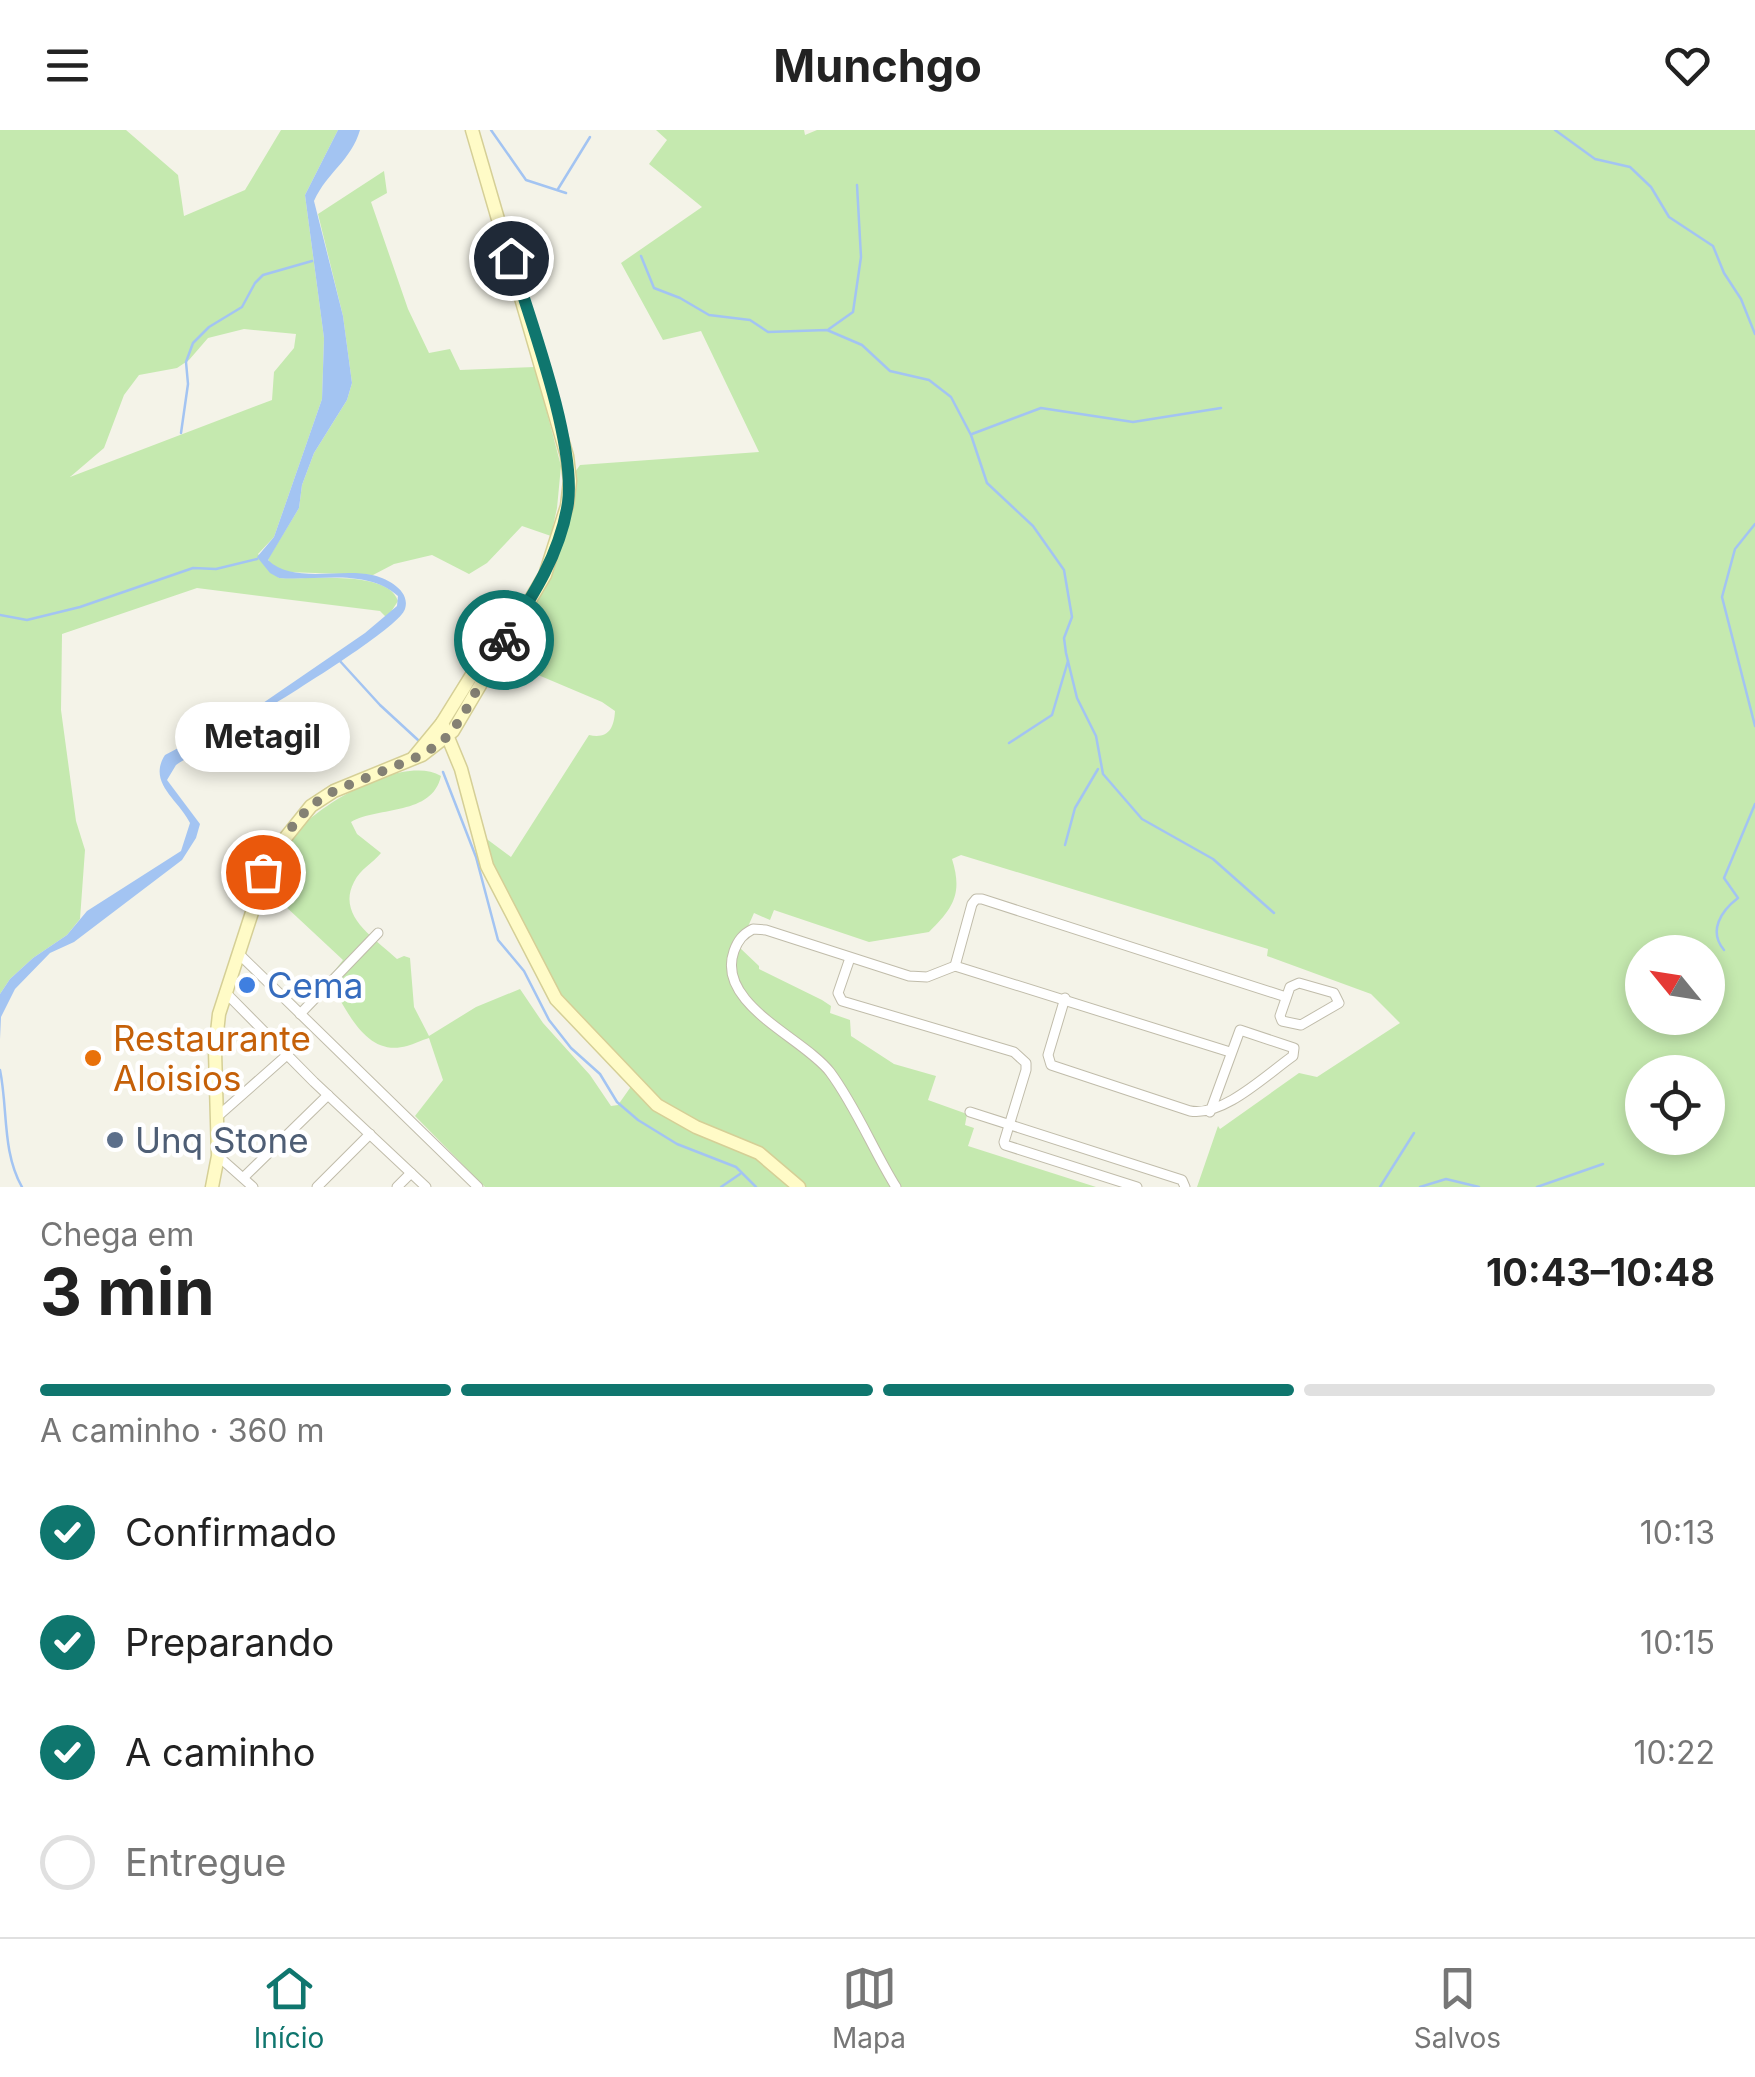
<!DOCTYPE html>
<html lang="pt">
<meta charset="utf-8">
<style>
:root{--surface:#fff;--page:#f2f2f2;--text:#222;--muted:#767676;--line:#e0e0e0;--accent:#0f766e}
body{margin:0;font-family:Inter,sans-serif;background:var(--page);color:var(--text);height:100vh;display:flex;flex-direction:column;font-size:38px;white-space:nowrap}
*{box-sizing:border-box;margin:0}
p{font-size:32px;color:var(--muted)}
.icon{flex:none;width:55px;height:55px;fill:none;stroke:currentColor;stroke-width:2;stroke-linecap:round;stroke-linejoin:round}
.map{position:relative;height:1057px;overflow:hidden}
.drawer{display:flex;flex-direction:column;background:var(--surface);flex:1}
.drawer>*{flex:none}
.needle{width:65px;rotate:300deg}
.fabs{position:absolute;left:1625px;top:805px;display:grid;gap:20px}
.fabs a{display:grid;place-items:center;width:100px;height:100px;border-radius:50%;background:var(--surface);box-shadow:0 5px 15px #0003;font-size:50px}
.pin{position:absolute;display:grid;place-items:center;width:85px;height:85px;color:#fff;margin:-42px;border:5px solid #fff;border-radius:50%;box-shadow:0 2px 10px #0007}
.courier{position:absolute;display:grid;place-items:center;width:100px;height:100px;margin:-50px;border:8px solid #0f766e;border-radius:50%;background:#fff;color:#222;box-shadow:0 2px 12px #0007}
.bubble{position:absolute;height:70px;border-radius:35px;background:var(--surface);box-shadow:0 5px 15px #0003;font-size:32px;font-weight:700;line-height:70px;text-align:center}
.headline em{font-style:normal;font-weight:700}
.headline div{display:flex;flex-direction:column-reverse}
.headline{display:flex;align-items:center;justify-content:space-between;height:170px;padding:0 40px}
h1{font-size:65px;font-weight:700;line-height:75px}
.bar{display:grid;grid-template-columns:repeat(4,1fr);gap:15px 10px;align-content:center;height:120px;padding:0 40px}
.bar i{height:12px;border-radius:8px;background:var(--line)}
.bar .active{background:var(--accent)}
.bar p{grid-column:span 4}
ol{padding:0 40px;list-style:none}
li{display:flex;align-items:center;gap:30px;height:110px}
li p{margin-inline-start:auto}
li .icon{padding:10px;border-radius:50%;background:var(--accent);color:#fff;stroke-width:4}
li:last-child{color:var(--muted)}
li i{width:55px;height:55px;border:5px solid var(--line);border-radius:50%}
header{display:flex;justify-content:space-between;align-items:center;height:130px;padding:0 40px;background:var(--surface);font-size:45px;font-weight:700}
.tab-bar{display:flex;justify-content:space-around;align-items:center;height:140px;border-top:2px solid var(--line);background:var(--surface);font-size:28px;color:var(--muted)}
.tab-bar a{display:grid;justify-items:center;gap:5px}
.tab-bar .active{color:var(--accent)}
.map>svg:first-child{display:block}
.green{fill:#c5e9af;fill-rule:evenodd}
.water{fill:#a3c4f2}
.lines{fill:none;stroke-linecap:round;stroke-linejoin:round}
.stream{stroke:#a3c4f2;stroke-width:2.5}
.street-casing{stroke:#c0bcaa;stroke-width:11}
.secondary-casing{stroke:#d5cf96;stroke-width:15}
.street{stroke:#fff;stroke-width:9}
.secondary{stroke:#fffbc7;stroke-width:12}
.done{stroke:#848174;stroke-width:10;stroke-dasharray:0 18}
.route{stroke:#0f766e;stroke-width:12}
.shop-dot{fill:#3f7fe0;stroke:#fff;stroke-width:4}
.food-dot{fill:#e8710a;stroke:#fff;stroke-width:4}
.service-dot{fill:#5c6f8a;stroke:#fff;stroke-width:4}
.labels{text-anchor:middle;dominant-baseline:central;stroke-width:9;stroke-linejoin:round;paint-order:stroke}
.shop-label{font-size:35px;fill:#366cbe;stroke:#fff;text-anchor:start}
.food-label{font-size:35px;fill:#c56008;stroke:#fff;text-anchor:start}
.service-label{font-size:35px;fill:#4e5e75;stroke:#fff;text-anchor:start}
</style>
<header><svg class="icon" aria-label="menu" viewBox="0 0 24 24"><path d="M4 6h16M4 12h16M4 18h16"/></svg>Munchgo<svg class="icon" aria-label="heart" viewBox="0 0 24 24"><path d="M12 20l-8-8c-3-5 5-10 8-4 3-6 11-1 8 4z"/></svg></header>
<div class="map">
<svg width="1755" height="1057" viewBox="0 0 1755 1057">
<rect width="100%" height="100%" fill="#f4f3e8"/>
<g class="green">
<path d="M 0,0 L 126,0 L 178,45 L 184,86 L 245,60 L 281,0 L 338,0 L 305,65 L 324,208 L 322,269 L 274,407 L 258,424 L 279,448 C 307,450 388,439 398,471 L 387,488 L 380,481 L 197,458 L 62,504 L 61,580 L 76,691 L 85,720 L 80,789 L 67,805 L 33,828 L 10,849 L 0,864 ZM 244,199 L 296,204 L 294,218 L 274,242 L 272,270 L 70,347 L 104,318 L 124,265 L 139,245 L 177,238 L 189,230 L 208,208 Z"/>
<path d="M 656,0 L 804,0 L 805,5 L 817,0 L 1755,0 L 1755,1057 L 1197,1057 L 1218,996 L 1220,999 L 1299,943 L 1317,947 L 1400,893 L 1371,864 L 1267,826 L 1268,819 L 961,725 L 952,729 C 963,764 953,778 929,802 L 869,812 L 774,780 L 770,790 L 754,783 L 739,817 L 759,836 L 759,839 L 822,870 L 831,876 L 830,883 L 850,890 L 851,906 L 894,934 L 936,946 L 928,970 L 967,984 L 965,995 L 974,998 L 968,1016 L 1096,1057 L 485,1057 L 415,986 L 443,950 L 429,908 C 422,910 414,914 407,916 C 364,928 346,877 328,849 L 343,830 L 269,761 C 275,745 279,724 289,710 C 313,677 403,623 441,646 C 432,686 379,676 351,692 L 357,704 L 381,723 C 373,733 360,739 354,752 C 336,786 376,809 397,829 L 404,826 L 410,828 L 414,877 L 429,906 L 476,877 L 520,859 L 543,893 L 590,945 L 611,976 L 618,975 L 637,948 L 564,872 L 499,752 L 480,704 L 511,727 L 589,605 C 608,609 614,599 615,581 L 602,572 L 500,529 L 541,460 L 573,345 L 580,335 L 759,322 L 701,201 L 663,210 L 621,133 L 702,77 L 649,34 L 667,10 ZM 1642,822 L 1708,822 L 1708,888 L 1642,888 ZM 1642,942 L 1708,942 L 1708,1008 L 1642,1008 Z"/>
<path d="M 384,41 L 387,63 L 371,72 L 408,179 L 429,223 L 450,219 L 460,240 L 535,237 L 561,336 L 557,378 L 551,406 L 522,396 L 487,433 L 469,444 L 432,425 L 394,434 L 373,445 L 286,442 L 270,434 L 268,429 L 299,378 L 302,355 L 314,323 L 347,270 L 352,253 L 343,186 L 318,84 Z"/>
</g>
<path class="water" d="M 338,0 L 360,0 C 351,31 327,42 314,71 L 343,186 L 352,253 L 347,270 L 314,323 L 302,355 L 299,378 L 268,430 C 292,454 340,438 372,445 C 386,448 411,460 405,479 C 397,504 210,612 176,635 L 167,650 L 200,694 L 196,708 L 182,730 L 74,812 L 50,823 L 15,859 L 1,887 L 0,909 L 0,864 L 10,849 L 33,828 L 67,805 L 87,781 L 181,721 L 190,693 C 179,670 147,653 165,625 L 263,573 L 365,503 L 397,476 L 398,466 C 367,438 317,451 279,448 L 270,443 L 257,427 L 274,407 L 322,269 L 324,208 L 305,65 Z"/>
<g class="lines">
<g class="stream">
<path d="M 491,0 L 526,50 L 566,63"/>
<path d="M 1555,0 L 1595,29 L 1630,37 L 1651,57 L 1669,87 L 1713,116 L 1724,143 L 1741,169 L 1755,204"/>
<path d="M 558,59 L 590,7"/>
<path d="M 641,126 L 654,158 L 680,168 L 709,185 L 750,190 L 768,202 L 827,200 L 862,215 L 890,241 L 929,250 L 951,267 L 971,305 L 987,353 L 1033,396 L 1064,440 L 1072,487 L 1064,508 L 1066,523 L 1077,568 L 1096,606 L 1103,644 L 1142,689 L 1213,729 L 1274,783"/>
<path d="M 829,199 L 853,182 L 861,127 L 857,55"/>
<path d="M 181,303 L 188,254 L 186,232 L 193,213 L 209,197 L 242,177 L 255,153 L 263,145 L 312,131"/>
<path d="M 972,304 L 1041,278 L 1133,292 L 1221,278"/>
<path d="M 1755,394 L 1735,419 L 1722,467 L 1755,596"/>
<path d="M 0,485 L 27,490 L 80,477 L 193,438 L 216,439 L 257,429"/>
<path d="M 339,530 L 380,575 L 418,610"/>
<path d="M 1009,613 L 1052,585 L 1068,531"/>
<path d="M 443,642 L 476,727 L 498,810 L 524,841 L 549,890 L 571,918 L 600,944 L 617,972 L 638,990 L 677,1014 L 736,1037 L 756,1057"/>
<path d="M 1065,715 L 1075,678 L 1098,639"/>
<path d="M 1724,820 C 1708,801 1721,781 1738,768 L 1724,748 L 1755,674"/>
<path d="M 0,940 C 8,979 2,1022 22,1057"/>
<path d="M 721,1057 L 740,1044"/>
<path d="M 1380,1057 L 1414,1003"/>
<path d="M 1420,1057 L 1446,1049 L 1479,1057"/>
<path d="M 1537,1057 L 1603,1034"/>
</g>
<g class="street-casing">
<g id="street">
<path d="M 239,824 L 478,1057"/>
<path d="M 850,828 L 838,863 L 842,871 L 1014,922 L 1026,933 L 1026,940 L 1004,1012 L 1005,1015 L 1137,1057"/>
<path d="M 955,836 L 972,774 L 976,769 L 982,769 L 1286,867"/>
<path d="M 955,836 L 1230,922"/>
<path d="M 1299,853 L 1334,863 L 1339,873 L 1301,895 L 1282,891 L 1280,886 L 1290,857 Z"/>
<path d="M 225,862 L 314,952 L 426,1057"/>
<path d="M 1065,868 L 1048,925 L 1051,935 L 1190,981 C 1223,987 1266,945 1293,926 L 1294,918 L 1240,900 L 1210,982"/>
<path d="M 300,884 L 378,803"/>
<path d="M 970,982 L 1182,1050 L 1185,1057"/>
<path d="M 217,987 L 287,925"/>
<path d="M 218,1026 L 253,1057"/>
<path d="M 244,1047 L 328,965"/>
<path d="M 317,1057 L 370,1004"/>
<path d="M 397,1057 L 411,1043"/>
<path d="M 896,1057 C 873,1020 856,977 830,942 C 804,908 715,874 734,821 C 738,810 743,804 753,799 L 766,800 L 909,846 L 927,847 L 955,836"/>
</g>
</g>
<g class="secondary-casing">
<g id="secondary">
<path d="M 442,593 L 461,639 L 487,736 L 556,869 L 657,975 L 696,997 L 759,1023 L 799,1057"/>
<path d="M 414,627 L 442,593 L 483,527 L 501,512"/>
<path d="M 212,1057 L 218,1026 L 215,921 L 219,884 L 270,727 L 311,676 L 334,661 L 422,625 L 453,601 L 545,445 L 567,376 L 570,351 L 567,326 L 472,0"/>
</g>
</g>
<use href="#street" class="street"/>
<use href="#secondary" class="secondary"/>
</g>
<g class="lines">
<path class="done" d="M 263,742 L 281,710 L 310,676 L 334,661 L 422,625 L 443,611 L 461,589 L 504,510"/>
<path class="route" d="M 504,510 C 532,467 560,425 568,373 C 576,313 530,189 511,128"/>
</g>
<circle class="shop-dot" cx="247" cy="855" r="10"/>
<circle class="food-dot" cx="93" cy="928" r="10"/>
<circle class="service-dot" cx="115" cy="1010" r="10"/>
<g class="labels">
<g class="shop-label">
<text x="267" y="855">Cema</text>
</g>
<g class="food-label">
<text x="113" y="908">Restaurante<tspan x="113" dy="40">Aloisios</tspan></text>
</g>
<g class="service-label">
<text x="135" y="1010">Unq Stone</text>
</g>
</g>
</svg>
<div class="fabs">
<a><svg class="needle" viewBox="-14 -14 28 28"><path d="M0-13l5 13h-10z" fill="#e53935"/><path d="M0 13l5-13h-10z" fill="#767676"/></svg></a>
<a><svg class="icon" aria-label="locate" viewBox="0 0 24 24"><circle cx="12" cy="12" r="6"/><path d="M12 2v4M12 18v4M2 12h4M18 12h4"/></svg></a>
</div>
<div class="pin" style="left:263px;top:742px;background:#ea580c"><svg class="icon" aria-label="bag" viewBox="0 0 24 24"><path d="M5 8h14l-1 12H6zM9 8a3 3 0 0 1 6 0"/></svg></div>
<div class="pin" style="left:511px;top:128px;background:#1f2937"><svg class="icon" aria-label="home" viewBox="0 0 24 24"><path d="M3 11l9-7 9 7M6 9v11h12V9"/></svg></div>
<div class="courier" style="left:504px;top:510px"><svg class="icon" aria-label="bike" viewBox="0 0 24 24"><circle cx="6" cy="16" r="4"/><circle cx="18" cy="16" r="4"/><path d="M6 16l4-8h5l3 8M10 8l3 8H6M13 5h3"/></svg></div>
<div class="bubble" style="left:175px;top:572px;width:175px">Metagil</div>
</div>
<section class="drawer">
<div class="headline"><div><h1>3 min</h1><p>Chega em</p></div><em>10:43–10:48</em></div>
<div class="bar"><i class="active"></i><i class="active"></i><i class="active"></i><i></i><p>A caminho · 360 m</p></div>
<ol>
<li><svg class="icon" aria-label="check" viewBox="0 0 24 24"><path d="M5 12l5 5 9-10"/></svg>Confirmado<p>10:13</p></li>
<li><svg class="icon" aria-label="check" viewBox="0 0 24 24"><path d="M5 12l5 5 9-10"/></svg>Preparando<p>10:15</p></li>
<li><svg class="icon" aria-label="check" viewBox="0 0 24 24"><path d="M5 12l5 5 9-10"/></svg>A caminho<p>10:22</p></li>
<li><i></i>Entregue</li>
</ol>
</section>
<nav class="tab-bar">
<a class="active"><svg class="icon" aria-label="home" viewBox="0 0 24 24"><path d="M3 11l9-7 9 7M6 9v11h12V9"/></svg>Início</a>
<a><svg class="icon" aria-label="map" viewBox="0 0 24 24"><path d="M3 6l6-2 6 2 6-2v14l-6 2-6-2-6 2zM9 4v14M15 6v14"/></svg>Mapa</a>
<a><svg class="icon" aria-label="saved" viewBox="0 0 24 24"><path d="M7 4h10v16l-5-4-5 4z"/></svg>Salvos</a>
</nav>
